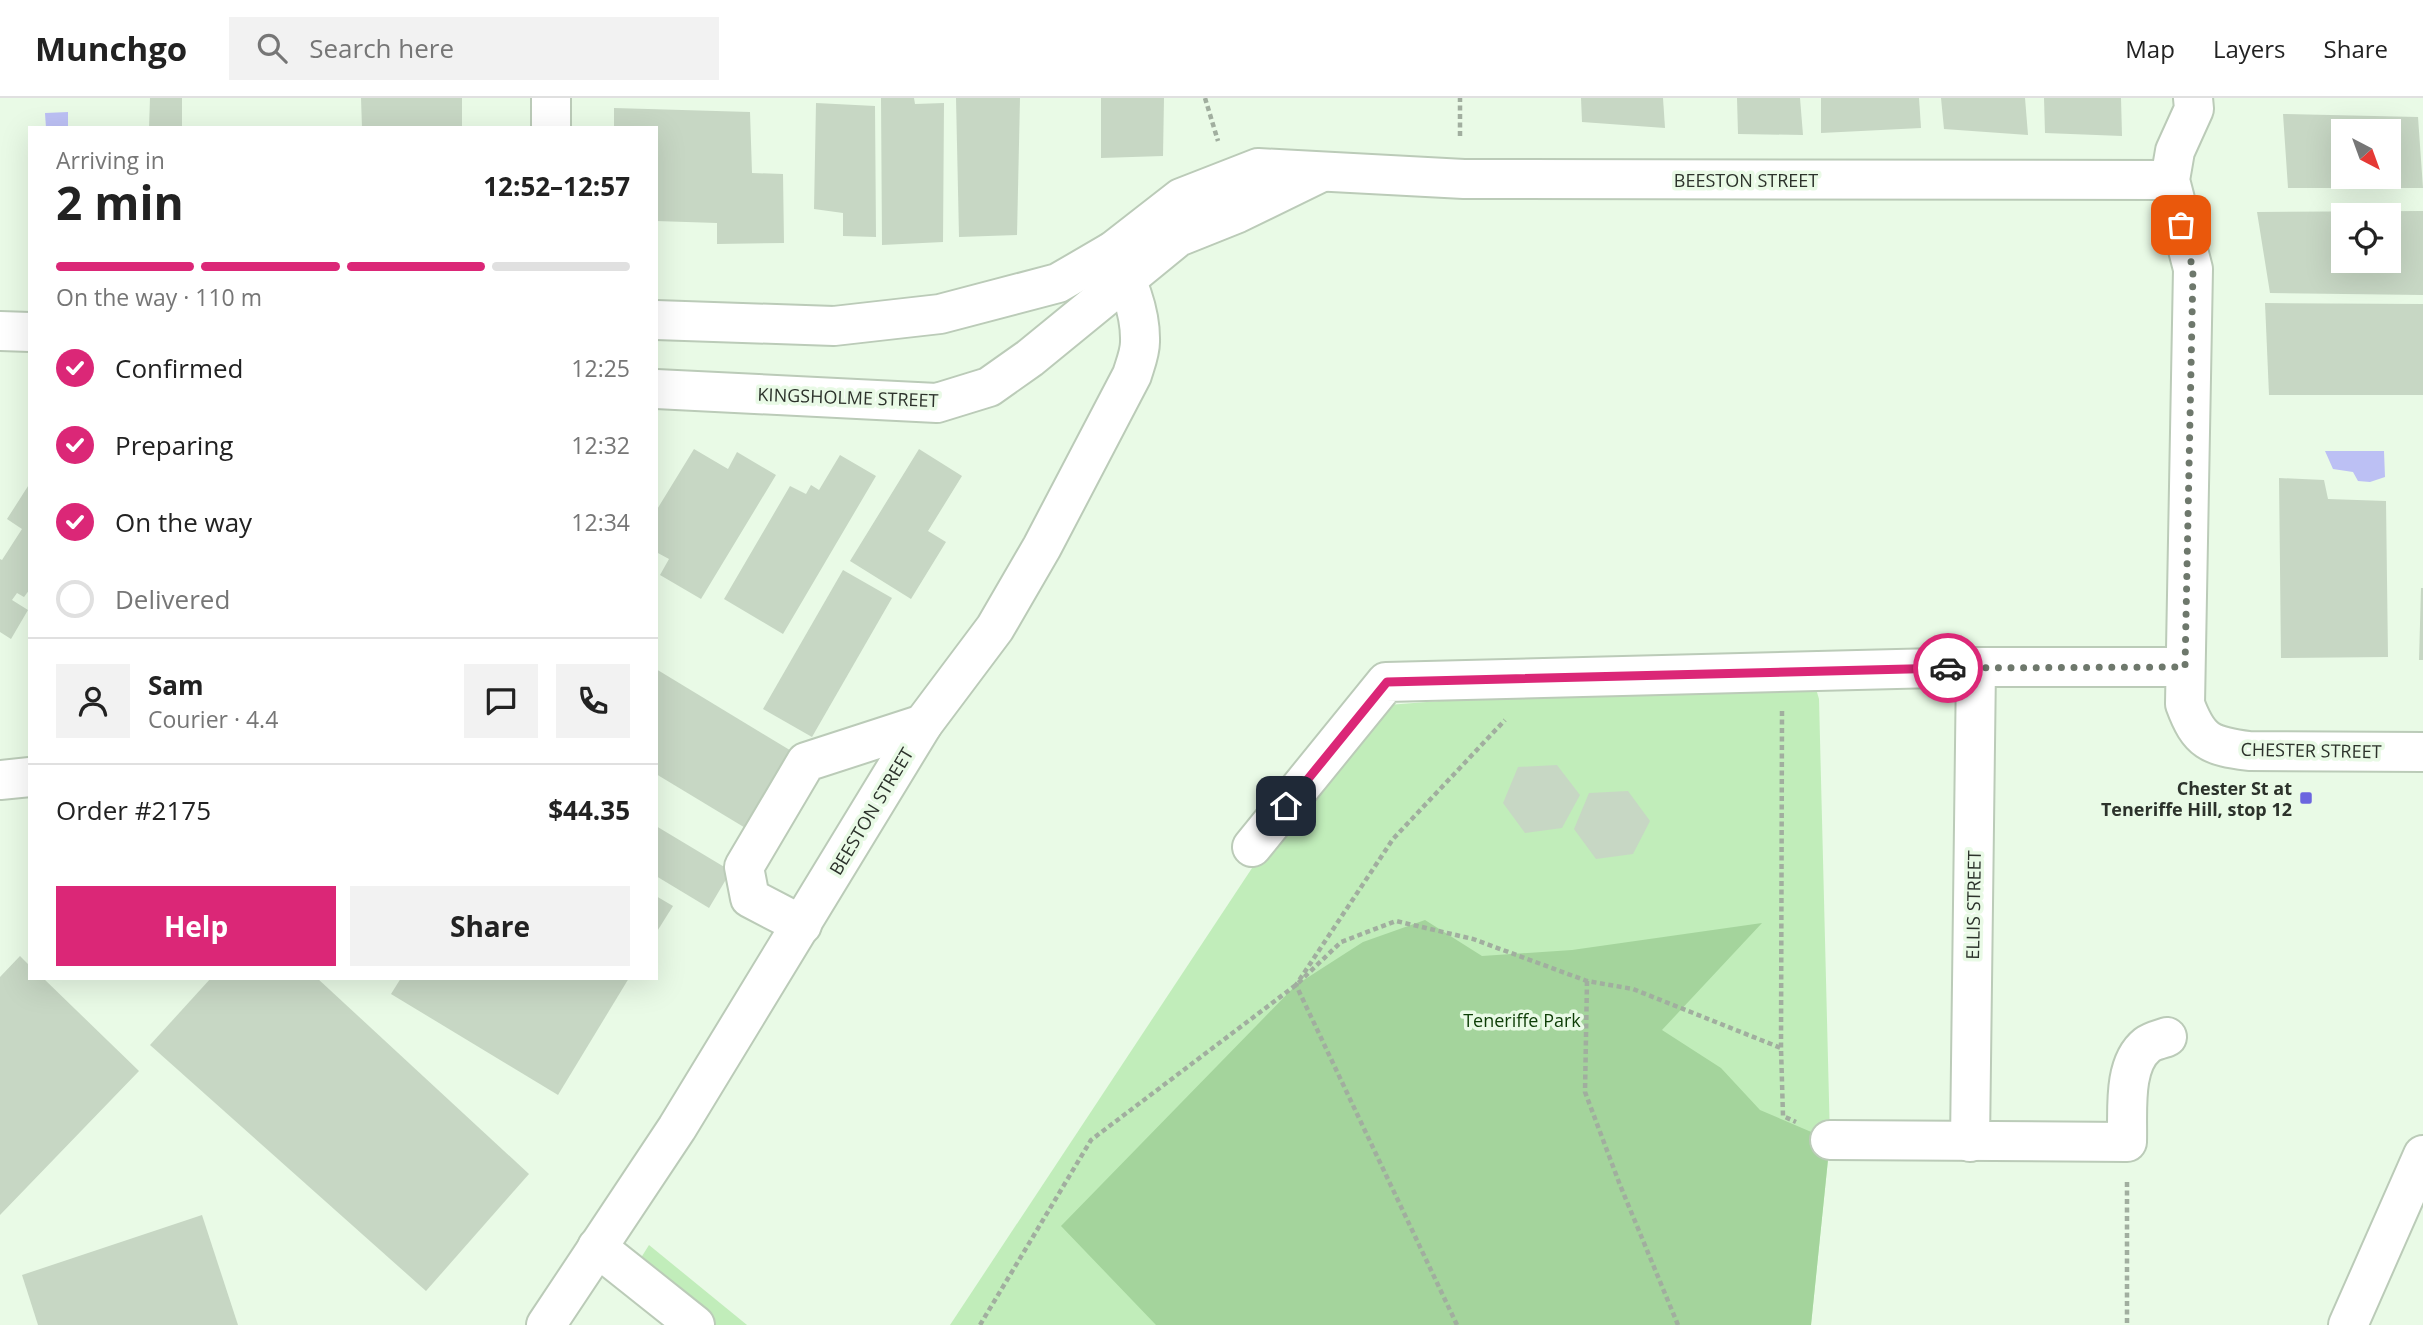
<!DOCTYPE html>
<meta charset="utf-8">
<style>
:root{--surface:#fff;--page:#f2f2f2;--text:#222;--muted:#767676;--line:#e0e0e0;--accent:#db2777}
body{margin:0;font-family:"Open Sans",sans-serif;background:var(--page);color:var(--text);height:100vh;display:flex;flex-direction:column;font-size:26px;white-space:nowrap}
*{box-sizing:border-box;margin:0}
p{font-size:23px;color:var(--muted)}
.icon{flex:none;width:38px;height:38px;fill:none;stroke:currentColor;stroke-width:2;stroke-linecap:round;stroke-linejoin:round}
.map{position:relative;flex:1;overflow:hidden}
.sheet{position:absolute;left:28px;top:28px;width:630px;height:854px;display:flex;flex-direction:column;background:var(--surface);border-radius:0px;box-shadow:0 7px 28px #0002}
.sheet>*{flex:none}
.needle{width:46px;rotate:139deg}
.controls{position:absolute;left:2331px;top:21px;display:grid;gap:14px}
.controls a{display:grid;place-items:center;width:70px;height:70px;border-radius:0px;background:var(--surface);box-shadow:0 7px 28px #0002;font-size:35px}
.pin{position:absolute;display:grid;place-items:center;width:60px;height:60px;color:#fff;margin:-30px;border-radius:14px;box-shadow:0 4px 10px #0006}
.courier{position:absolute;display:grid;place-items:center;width:70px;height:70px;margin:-35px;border:5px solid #db2777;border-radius:50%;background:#fff;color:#222;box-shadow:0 2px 9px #0007}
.overview em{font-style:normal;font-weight:700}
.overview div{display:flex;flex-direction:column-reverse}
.overview{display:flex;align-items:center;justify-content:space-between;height:119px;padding:0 28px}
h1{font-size:46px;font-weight:700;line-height:52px}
.bar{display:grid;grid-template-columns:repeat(4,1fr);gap:10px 7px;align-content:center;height:84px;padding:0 28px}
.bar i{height:9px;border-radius:5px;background:var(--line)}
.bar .current{background:var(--accent)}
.bar p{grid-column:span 4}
.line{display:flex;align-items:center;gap:18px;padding:0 28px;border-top:2px solid var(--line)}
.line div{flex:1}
.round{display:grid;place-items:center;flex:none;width:74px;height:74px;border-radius:0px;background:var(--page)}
ol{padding:0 28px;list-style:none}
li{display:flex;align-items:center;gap:21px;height:77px}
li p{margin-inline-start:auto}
li .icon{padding:7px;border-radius:50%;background:var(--accent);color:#fff;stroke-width:4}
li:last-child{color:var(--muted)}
li i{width:38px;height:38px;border:4px solid var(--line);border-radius:50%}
.primary-button{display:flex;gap:14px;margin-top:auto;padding:14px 28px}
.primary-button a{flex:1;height:80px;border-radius:0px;background:var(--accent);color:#fff;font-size:28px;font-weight:700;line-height:80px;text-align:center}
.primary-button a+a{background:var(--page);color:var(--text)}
header{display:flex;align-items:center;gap:42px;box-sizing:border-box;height:98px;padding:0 35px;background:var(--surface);border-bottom:2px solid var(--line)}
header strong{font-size:33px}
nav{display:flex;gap:38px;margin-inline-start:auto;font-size:24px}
.search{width:490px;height:63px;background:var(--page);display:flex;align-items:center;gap:18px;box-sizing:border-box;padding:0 24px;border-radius:0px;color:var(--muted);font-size:26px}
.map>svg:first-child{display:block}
.green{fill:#c1edba}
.forest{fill:#a4d49c}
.water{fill:#bcc0f4}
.building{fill:#c7d7c4;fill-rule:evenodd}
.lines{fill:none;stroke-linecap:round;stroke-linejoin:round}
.minor-casing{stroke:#bbcbb8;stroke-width:42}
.path{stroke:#a1ae9f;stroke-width:4.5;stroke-dasharray:5 3.5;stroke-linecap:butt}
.minor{stroke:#fff;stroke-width:38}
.done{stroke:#6e786c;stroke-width:7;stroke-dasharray:0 12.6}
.route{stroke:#db2777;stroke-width:9}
.poi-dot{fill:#6b65df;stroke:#e9fae6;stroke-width:2.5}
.labels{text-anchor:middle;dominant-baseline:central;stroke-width:7;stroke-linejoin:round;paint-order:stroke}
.street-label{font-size:18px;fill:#2c322b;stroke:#e9fae6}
.poi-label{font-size:18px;font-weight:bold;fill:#2c322b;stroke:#e9fae6;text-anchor:end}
.park-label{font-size:18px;fill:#0d3d06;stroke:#e9fae6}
</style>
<header>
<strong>Munchgo</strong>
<div class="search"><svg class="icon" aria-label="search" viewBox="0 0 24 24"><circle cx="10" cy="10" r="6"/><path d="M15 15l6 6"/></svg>Search here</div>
<nav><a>Map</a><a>Layers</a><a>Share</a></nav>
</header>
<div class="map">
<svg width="2423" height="1227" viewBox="0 0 2423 1227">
<rect width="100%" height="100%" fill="#e9fae6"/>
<g class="green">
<path d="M 1811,574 L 1819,601 L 1830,1042 L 1811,1227 L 950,1227 L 1258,761 L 1388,607 Z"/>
<path d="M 649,1147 L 747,1227 L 667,1227 L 621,1192 Z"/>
</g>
<path class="forest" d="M 1425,822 L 1482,858 L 1572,852 L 1762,825 L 1662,932 L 1721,970 L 1760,1012 L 1830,1042 L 1811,1227 L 1156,1227 L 1061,1128 L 1296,887 L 1363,844 Z"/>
<g class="water">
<path d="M 68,14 L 68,30 L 46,30 L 45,15 Z"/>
<path d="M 2325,353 L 2384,353 L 2385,379 L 2370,384 L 2358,383 L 2353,374 L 2333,371 Z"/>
</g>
<g class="building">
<path d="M 150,0 L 182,0 L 182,30 L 149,30 Z"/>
<path d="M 361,0 L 462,0 L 462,30 L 362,30 Z"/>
<path d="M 881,0 L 914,0 L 915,6 L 944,5 L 943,144 L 882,147 Z"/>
<path d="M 956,0 L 1020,0 L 1017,137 L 959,139 Z"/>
<path d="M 1101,0 L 1164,0 L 1163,58 L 1101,60 Z"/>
<path d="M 1581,0 L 1663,0 L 1665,30 L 1582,24 Z"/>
<path d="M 1737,0 L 1800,0 L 1803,37 L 1738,36 Z"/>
<path d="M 1821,0 L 1919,0 L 1921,30 L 1821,35 Z"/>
<path d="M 1941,0 L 2025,0 L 2028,37 L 1944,31 Z"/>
<path d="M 2044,0 L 2121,0 L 2122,38 L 2045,35 Z"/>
<path d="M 816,5 L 875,8 L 876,139 L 843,138 L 843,115 L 814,111 Z"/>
<path d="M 614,10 L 750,14 L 752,75 L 783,76 L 784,145 L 717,146 L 717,125 L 656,123 L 656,30 L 614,30 Z"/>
<path d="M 2283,16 L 2418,19 L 2423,90 L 2288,90 ZM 2343,33 L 2389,33 L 2389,79 L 2343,79 Z"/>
<path d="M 2423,113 L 2423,197 L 2270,195 L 2257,114 ZM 2343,117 L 2389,117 L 2389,163 L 2343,163 Z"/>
<path d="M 2265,205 L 2423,206 L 2423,297 L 2269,297 Z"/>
<path d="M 694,351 L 728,371 L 737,354 L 776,377 L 701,501 L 660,477 L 669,461 L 656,454 L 656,413 Z"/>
<path d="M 919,351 L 962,378 L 928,433 L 946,444 L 911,501 L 850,463 Z"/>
<path d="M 840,357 L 876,378 L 783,536 L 724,501 L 790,388 L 806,396 L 811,387 L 819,392 Z"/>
<path d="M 2279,380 L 2324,382 L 2328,401 L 2386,403 L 2388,559 L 2281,560 Z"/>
<path d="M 30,385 L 30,491 L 24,499 L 17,495 L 12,502 L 28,512 L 11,541 L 0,534 L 0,461 L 2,462 L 22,431 L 7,421 Z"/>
<path d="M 843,472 L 892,500 L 812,639 L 763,611 Z"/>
<path d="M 2421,490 L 2423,490 L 2423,562 L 2419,562 Z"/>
<path d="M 656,571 L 798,657 L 752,734 L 656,676 Z"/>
<path d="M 1557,667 L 1580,697 L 1562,730 L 1525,735 L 1503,705 L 1518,669 Z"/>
<path d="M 1628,693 L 1650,723 L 1633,756 L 1596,761 L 1574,731 L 1589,695 Z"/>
<path d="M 656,728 L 731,773 L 709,810 L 656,778 Z"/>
<path d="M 656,798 L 673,808 L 656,835 Z"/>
<path d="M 20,858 L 30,868 L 30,880 L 43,880 L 139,973 L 0,1117 L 0,879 Z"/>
<path d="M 211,880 L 317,880 L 529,1076 L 426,1193 L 150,947 Z"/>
<path d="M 401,880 L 629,880 L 558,997 L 391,896 Z"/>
<path d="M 202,1117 L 238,1227 L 38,1227 L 22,1177 Z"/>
</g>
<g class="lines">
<g class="minor-casing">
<g id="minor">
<path d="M 551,0 L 551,30"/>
<path d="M 2193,0 L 2194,11 L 2175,53 L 2170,82 L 2193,171 L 2185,606 C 2199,644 2210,648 2249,653 L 2423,654"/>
<path d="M 656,222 L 834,228 L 940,216 L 1058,185 L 1113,153 L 1181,100 L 1258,70 L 1464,81 L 2170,82"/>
<path d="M 0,233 L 30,234"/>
<path d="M 656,291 L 937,305 L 989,289 L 1030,260 L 1178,139 L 1238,115 L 1320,75"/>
<path d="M 0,682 L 30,679"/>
<path d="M 1252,749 L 1386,584 L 1976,569 L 2185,569"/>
<path d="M 802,827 L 750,800 L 744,769 L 806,664 L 923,626"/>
<path d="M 1830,1042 L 2127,1044 C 2128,1015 2122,967 2147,947 C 2152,943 2161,941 2167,939"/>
<path d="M 1970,1044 L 1976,569"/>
<path d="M 597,1149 L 695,1227"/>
<path d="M 546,1227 L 677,1030 L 923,626 L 995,530 L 1042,449 L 1132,277 C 1135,267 1140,255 1140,244 C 1141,212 1127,182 1113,153"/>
<path d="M 2348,1227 L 2423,1057"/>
</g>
</g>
<g class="path">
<path d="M 1205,0 L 1218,43"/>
<path d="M 1460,38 L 1460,0"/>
<path d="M 1782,613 L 1781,950 L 1783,1018 L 1796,1024"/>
<path d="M 1587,883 L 1585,994 L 1620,1087 L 1678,1227"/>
<path d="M 2127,1084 L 2127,1227"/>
<path d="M 980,1227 L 1091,1042 L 1296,887 L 1341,844 L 1396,823 L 1473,841 L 1587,883 L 1633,891 L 1781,950"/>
<path d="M 1457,1227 L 1296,887 L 1393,741 L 1505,622"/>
</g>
<use href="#minor" class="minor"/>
</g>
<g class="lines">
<path class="done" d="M 1948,570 L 2185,569 L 2193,171 L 2181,127"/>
<path class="route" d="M 1286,708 L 1387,584 L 1948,570"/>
</g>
<rect class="poi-dot" x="2299" y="693" width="14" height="14" rx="3.5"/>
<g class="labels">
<g class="street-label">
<text x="1746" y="82">BEESTON STREET</text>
<text transform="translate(848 299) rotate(2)">KINGSHOLME STREET</text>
<text transform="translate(2311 652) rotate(1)">CHESTER STREET</text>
<text transform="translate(871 713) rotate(-59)">BEESTON STREET</text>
<text transform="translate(1973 807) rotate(-89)">ELLIS STREET</text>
</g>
<g class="poi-label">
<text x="2292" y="690">Chester St at<tspan x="2292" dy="21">Teneriffe Hill, stop 12</tspan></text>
</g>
<g class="park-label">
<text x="1522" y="922">Teneriffe Park</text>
</g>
</g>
</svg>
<div class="controls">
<a><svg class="needle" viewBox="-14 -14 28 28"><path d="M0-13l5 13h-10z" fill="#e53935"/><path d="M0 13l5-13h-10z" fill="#767676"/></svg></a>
<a><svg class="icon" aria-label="locate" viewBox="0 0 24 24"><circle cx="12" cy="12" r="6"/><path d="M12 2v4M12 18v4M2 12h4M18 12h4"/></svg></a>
</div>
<div class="pin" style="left:2181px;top:127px;background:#ea580c"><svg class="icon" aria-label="bag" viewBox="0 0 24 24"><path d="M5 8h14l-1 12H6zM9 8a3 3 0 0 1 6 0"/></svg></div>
<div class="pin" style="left:1286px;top:708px;background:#1f2937"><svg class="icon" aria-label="home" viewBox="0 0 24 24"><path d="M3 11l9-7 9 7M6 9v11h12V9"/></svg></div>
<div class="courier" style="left:1948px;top:570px"><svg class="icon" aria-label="car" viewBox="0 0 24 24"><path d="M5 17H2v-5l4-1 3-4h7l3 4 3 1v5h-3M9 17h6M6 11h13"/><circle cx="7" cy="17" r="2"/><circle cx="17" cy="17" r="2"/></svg></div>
<section class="sheet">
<div class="overview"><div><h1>2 min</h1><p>Arriving in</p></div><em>12:52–12:57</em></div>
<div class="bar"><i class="current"></i><i class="current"></i><i class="current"></i><i></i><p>On the way · 110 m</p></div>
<ol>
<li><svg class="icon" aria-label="check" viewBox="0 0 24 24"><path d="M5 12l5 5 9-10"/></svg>Confirmed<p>12:25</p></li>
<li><svg class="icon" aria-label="check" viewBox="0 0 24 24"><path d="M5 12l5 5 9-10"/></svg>Preparing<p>12:32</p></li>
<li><svg class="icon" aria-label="check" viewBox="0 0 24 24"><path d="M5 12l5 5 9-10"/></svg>On the way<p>12:34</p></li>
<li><i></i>Delivered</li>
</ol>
<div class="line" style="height:126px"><a class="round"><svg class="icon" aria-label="person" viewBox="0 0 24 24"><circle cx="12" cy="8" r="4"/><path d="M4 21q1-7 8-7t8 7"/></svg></a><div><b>Sam</b><p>Courier · 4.4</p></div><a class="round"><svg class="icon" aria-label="chat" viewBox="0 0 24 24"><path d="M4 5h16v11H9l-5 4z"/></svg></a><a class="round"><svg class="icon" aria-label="phone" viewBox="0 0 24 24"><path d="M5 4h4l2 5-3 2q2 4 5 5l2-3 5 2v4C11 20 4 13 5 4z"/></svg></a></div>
<div class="line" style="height:91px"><div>Order #2175</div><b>$44.35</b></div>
<div class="primary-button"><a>Help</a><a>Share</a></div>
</section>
</div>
